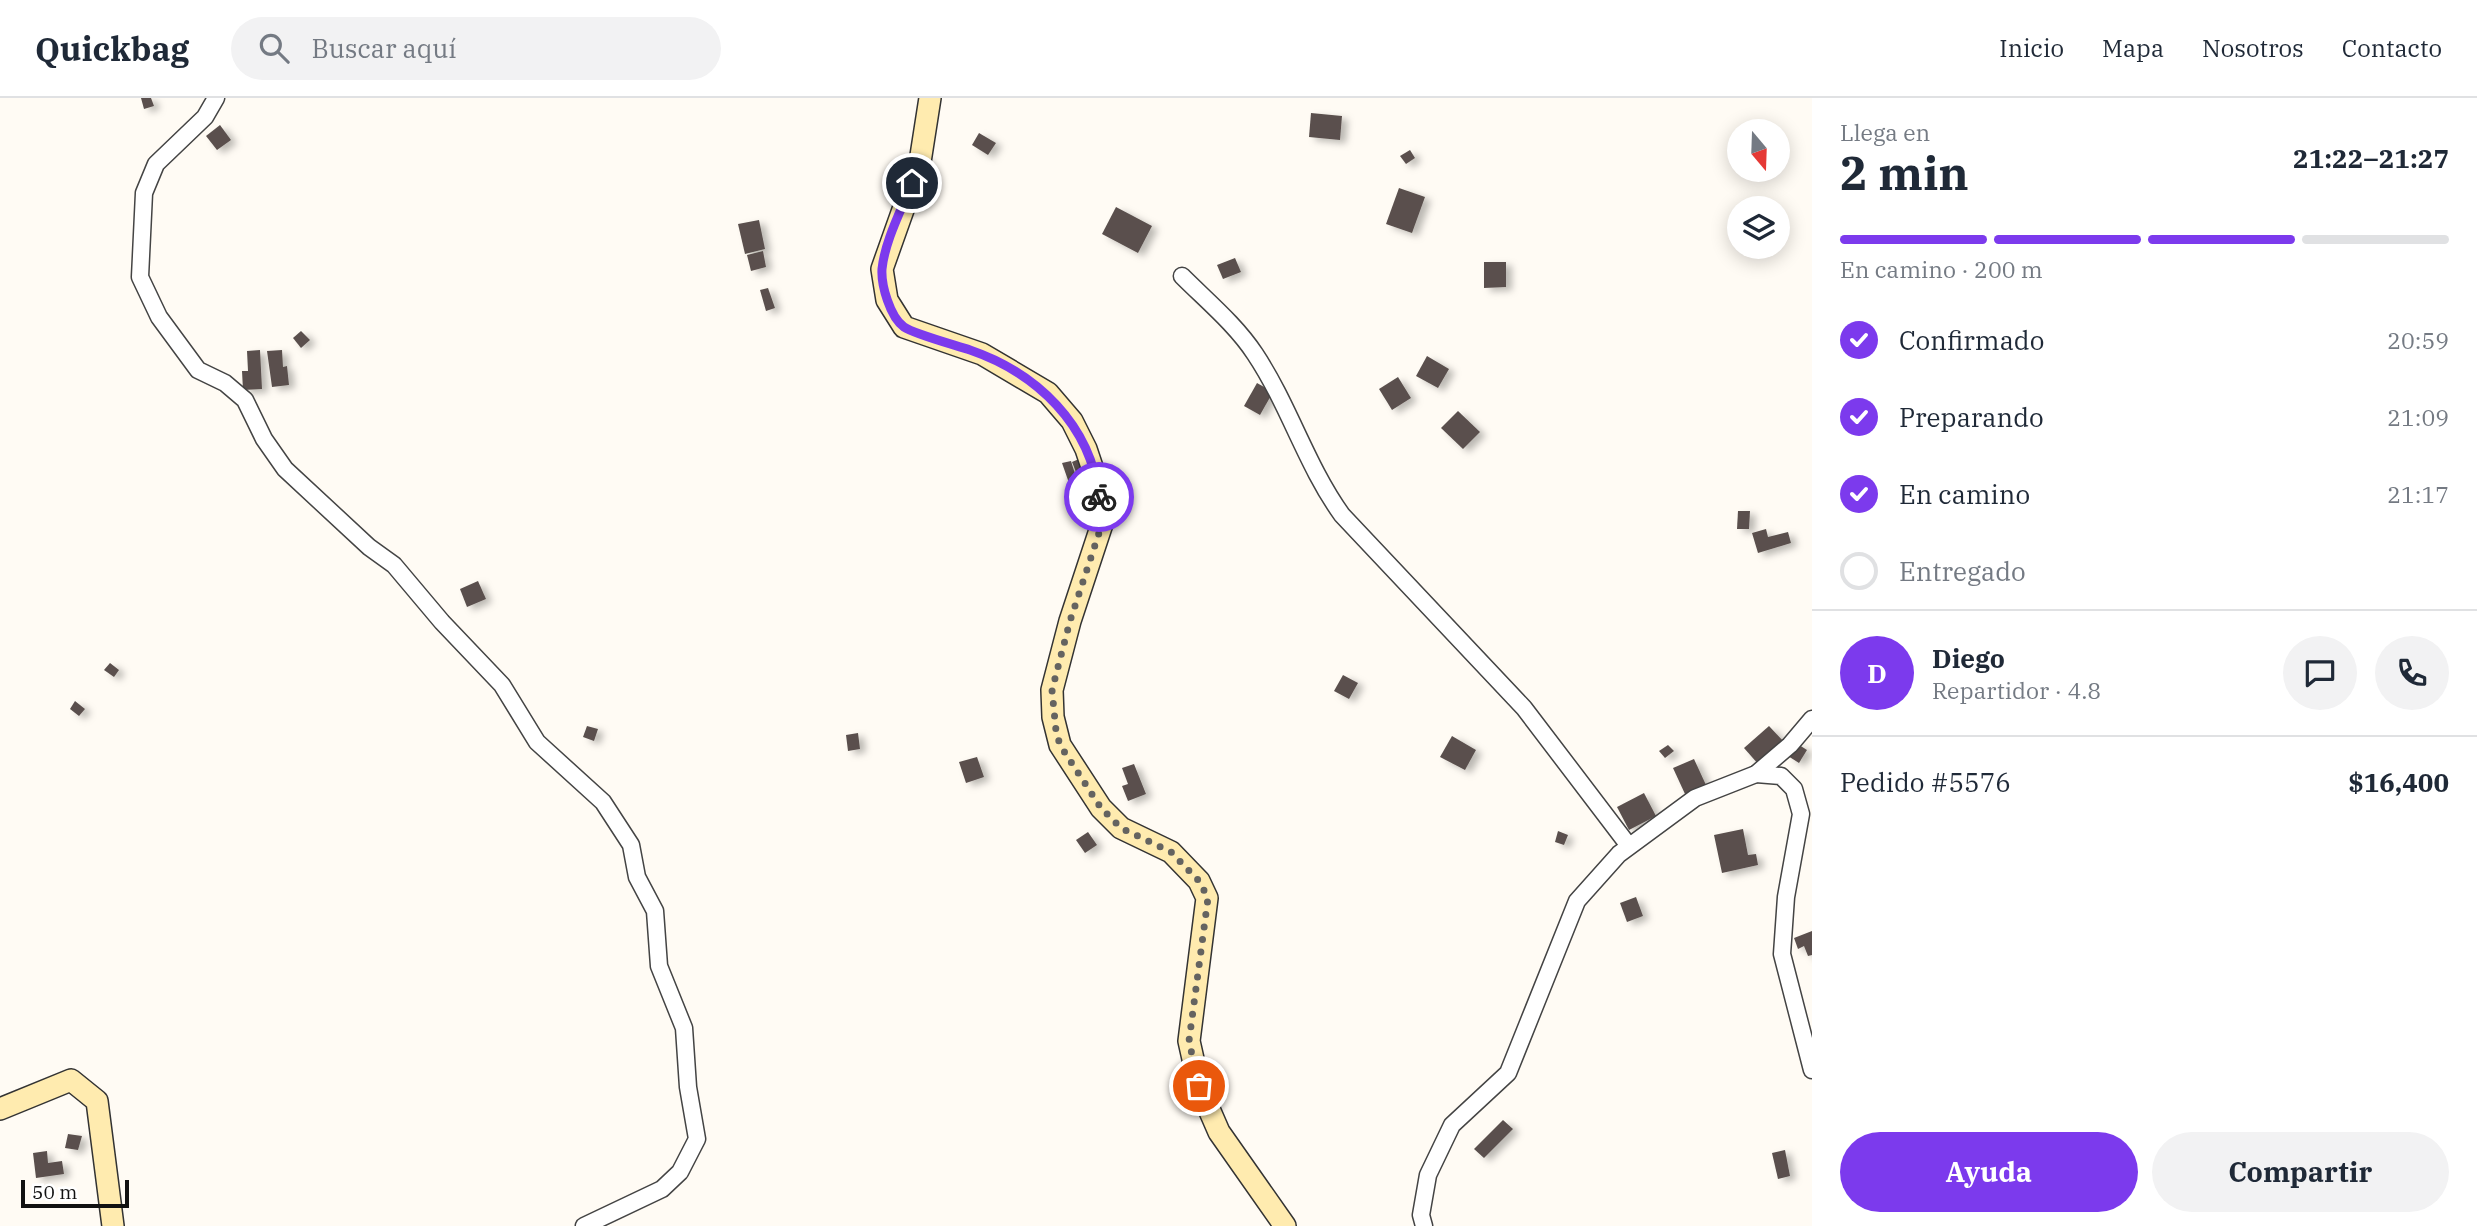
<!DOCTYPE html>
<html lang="es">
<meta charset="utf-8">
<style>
:root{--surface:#fff;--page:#f2f2f3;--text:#1f2937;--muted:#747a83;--line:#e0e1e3;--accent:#7c3aed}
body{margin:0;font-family:"IBM Plex Serif",serif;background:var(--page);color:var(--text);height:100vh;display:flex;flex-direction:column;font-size:26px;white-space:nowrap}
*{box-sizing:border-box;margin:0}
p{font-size:23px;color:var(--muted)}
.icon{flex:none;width:38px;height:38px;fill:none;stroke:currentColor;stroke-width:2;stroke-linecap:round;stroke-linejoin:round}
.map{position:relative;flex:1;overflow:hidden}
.details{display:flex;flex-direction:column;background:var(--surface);width:665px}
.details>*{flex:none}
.needle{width:46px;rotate:161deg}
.fabs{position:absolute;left:1727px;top:21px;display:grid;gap:14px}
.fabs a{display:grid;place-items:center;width:63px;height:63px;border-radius:50%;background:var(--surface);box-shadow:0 4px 18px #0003;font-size:35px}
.scale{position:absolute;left:21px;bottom:18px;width:108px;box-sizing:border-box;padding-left:7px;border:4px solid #111;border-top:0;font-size:19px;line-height:24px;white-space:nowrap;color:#111;-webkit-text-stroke:5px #fff;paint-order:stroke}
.pin{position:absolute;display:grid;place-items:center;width:60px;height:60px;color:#fff;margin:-30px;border:4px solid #fff;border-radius:50%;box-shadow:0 2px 7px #0007}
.courier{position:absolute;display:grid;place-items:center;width:70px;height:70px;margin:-35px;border:5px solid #7c3aed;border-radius:50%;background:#fff;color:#222;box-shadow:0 2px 9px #0007}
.overview em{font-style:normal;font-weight:700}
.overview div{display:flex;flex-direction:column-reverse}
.overview{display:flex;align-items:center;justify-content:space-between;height:119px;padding:0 28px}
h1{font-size:46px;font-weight:700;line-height:52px}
.bar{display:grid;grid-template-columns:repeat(4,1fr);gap:10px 7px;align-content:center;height:84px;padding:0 28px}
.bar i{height:9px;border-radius:5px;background:var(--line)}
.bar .on{background:var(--accent)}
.bar p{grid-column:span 4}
.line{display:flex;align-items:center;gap:18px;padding:0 28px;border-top:2px solid var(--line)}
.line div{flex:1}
.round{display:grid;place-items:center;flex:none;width:74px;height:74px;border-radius:37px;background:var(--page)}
ol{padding:0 28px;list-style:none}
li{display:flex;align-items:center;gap:21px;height:77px}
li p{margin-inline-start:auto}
li .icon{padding:7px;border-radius:50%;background:var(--accent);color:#fff;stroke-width:4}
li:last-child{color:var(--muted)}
li i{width:38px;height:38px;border:4px solid var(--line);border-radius:50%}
.primary-button{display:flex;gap:14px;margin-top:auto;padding:14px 28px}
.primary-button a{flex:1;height:80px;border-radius:42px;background:var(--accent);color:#fff;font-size:28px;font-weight:700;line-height:80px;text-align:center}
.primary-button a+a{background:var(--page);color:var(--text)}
header{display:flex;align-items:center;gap:42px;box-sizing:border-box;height:98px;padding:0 35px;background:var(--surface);border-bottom:2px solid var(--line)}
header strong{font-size:33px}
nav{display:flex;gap:38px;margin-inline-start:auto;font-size:24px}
.search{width:490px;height:63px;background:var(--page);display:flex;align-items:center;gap:18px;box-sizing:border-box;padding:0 24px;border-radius:38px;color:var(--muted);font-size:26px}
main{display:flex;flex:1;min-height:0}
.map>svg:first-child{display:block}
.building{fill:#5a504d;filter:url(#shadow)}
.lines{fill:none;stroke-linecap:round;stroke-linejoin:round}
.street-casing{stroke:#444;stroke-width:19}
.secondary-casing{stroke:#333;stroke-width:24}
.street{stroke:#fff;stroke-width:16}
.secondary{stroke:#ffebaf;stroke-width:21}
.done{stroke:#646360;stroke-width:7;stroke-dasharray:0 12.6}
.route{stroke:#7c3aed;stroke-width:9}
</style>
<header>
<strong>Quickbag</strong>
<div class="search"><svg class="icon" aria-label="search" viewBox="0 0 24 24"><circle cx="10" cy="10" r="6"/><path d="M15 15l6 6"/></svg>Buscar aquí</div>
<nav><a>Inicio</a><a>Mapa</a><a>Nosotros</a><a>Contacto</a></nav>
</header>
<main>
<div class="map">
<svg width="1812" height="1128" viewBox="0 0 1812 1128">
<defs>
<filter id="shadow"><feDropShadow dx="6" dy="3.5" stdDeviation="3.5" flood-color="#0004"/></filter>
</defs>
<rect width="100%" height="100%" fill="#fffbf4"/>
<g class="building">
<path d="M 141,0 L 151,0 L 154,8 L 144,11 Z"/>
<path d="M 1311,15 L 1342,18 L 1340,42 L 1309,39 Z"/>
<path d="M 220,27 L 231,42 L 217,52 L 206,38 Z"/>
<path d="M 979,35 L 996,45 L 988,57 L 972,47 Z"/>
<path d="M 1410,52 L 1415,60 L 1406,66 L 1400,58 Z"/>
<path d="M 1399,90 L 1425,99 L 1412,135 L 1386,126 Z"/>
<path d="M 1116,109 L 1152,128 L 1138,155 L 1102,136 Z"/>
<path d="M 759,122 L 765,151 L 745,156 L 738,126 Z"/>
<path d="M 763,153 L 766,169 L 751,173 L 747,157 Z"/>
<path d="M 1235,160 L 1241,174 L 1223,181 L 1217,167 Z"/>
<path d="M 1484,164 L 1506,164 L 1506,189 L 1484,190 Z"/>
<path d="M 768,190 L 775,210 L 766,213 L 760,192 Z"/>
<path d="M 301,233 L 310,242 L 301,250 L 293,240 Z"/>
<path d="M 260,252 L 262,291 L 243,292 L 242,273 L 248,273 L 247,253 Z"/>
<path d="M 282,252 L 283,269 L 287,268 L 289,287 L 272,289 L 267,253 Z"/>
<path d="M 1427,258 L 1449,271 L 1438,290 L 1416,278 Z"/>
<path d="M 1398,279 L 1411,300 L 1392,312 L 1379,291 Z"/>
<path d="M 1257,285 L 1273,294 L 1260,317 L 1244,308 Z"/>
<path d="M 1458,313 L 1480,334 L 1463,351 L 1441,330 Z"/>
<path d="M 1079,361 L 1087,381 L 1080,384 L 1072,364 Z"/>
<path d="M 1071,363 L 1077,382 L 1069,385 L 1062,365 Z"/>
<path d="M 1738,413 L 1750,413 L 1749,431 L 1737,431 Z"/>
<path d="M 1766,431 L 1768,439 L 1788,434 L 1791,445 L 1758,455 L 1752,435 Z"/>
<path d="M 478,483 L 486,501 L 467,509 L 460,491 Z"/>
<path d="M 110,565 L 119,572 L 114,579 L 104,572 Z"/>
<path d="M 1343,577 L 1358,585 L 1349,601 L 1334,593 Z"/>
<path d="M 75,603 L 85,611 L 79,618 L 70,611 Z"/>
<path d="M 587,628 L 598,631 L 594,643 L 583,639 Z"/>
<path d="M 1769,628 L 1785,645 L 1759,667 L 1744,650 Z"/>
<path d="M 858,635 L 860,651 L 848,653 L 846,637 Z"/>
<path d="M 1452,638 L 1476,652 L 1465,672 L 1440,659 Z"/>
<path d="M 1796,645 L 1807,652 L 1799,665 L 1788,658 Z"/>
<path d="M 1668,647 L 1674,653 L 1665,660 L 1659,653 Z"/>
<path d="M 977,659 L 984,679 L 966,685 L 959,664 Z"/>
<path d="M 1694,661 L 1706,687 L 1685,696 L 1673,670 Z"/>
<path d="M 1134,666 L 1146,696 L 1128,703 L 1122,688 L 1128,686 L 1122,670 Z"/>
<path d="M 1644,695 L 1656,718 L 1629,732 L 1617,709 Z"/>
<path d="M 1743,731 L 1748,757 L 1756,756 L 1758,767 L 1722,775 L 1714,737 Z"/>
<path d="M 1558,733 L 1568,737 L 1564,747 L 1555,744 Z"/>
<path d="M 1088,734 L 1097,747 L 1085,755 L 1076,742 Z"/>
<path d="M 1636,799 L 1643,818 L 1627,824 L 1620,805 Z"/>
<path d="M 1812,833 L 1812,857 L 1808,858 L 1804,848 L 1798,851 L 1794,840 Z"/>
<path d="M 1503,1022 L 1513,1031 L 1484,1060 L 1474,1051 Z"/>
<path d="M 68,1036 L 82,1038 L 78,1052 L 65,1050 Z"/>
<path d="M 1785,1052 L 1790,1078 L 1778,1081 L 1772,1055 Z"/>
<path d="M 47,1053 L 48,1065 L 62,1063 L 64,1076 L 36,1080 L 33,1055 Z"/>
</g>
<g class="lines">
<g class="street-casing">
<g id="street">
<path d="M 216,0 L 205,19 L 156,66 L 144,95 L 140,179 L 159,219 L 198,272 L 225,285 L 245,302 L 264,341 L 285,371 L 369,449 L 394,467 L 442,524 L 502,587 L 537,644 L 603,704 L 631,747 L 637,779 L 655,813 L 659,868 L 684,930 L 688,989 L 697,1041 L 680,1074 L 662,1091 L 584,1128"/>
<path d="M 1182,178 C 1207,203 1236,227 1255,256 C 1289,307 1306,367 1342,417 L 1524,610 L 1629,748"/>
<path d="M 1756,676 L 1781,678 L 1794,691 L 1801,716 L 1786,799 L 1782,856 L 1812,972"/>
<path d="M 1424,1128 L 1421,1117 L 1428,1077 L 1452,1027 L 1508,975 L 1577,803 L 1619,756 L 1695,700 L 1756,676 L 1790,647 L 1812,621"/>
</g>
</g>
<g class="secondary-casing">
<g id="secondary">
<path d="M 930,0 L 920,64 L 882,171 L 887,202 L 904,229 L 982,256 L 1048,295 L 1072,323 L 1086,351 L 1098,387 L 1102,426 L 1070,523 L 1052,592 L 1053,619 L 1060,647 L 1101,710 L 1121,730 L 1171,754 L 1199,783 L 1207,800 L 1189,943 L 1199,988 L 1219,1034 L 1285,1128"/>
<path d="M 0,1011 L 71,982 L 97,1003 L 113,1128"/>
</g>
</g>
<use href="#street" class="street"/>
<use href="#secondary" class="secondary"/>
</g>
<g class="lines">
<path class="done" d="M 1099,399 L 1102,426 L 1070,523 L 1052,592 L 1056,633 L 1060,647 L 1101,710 L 1121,730 L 1171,754 L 1199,783 L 1208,800 L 1189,943 L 1199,988"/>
<path class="route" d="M 912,85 C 902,111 885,142 882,171 C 881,187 890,219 904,229 C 914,236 955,247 970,252 C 1037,275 1091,327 1099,399"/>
</g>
</svg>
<div class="fabs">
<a><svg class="needle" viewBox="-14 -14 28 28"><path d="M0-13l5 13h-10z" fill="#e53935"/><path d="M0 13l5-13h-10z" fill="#747a83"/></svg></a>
<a><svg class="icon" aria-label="layers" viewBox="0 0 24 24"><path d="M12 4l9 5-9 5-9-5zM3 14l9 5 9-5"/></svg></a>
</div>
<div class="scale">50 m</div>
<div class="pin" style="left:1199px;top:988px;background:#ea580c"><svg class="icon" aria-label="bag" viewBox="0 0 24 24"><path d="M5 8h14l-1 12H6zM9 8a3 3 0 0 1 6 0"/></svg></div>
<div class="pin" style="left:912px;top:85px;background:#1f2937"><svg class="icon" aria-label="home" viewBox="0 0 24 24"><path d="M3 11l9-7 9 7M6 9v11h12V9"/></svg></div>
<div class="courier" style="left:1099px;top:399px"><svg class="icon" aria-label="bike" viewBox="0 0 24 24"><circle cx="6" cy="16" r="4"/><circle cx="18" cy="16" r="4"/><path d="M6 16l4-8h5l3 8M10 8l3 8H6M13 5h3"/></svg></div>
</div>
<section class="details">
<div class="overview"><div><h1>2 min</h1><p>Llega en</p></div><em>21:22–21:27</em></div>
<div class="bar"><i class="on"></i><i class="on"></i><i class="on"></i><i></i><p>En camino · 200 m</p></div>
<ol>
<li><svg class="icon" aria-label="check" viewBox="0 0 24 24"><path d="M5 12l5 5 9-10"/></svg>Confirmado<p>20:59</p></li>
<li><svg class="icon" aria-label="check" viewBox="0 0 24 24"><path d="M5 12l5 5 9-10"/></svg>Preparando<p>21:09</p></li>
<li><svg class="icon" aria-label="check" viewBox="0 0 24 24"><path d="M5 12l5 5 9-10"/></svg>En camino<p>21:17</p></li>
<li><i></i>Entregado</li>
</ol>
<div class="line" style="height:126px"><b class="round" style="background:var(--accent);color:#fff">D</b><div><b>Diego</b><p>Repartidor · 4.8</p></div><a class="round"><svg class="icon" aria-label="chat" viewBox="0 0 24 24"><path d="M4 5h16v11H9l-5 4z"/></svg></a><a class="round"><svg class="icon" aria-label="phone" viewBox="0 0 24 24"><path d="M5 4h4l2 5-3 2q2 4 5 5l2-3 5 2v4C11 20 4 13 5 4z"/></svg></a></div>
<div class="line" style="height:91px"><div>Pedido #5576</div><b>$16,400</b></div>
<div class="primary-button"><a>Ayuda</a><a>Compartir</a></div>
</section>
</main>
